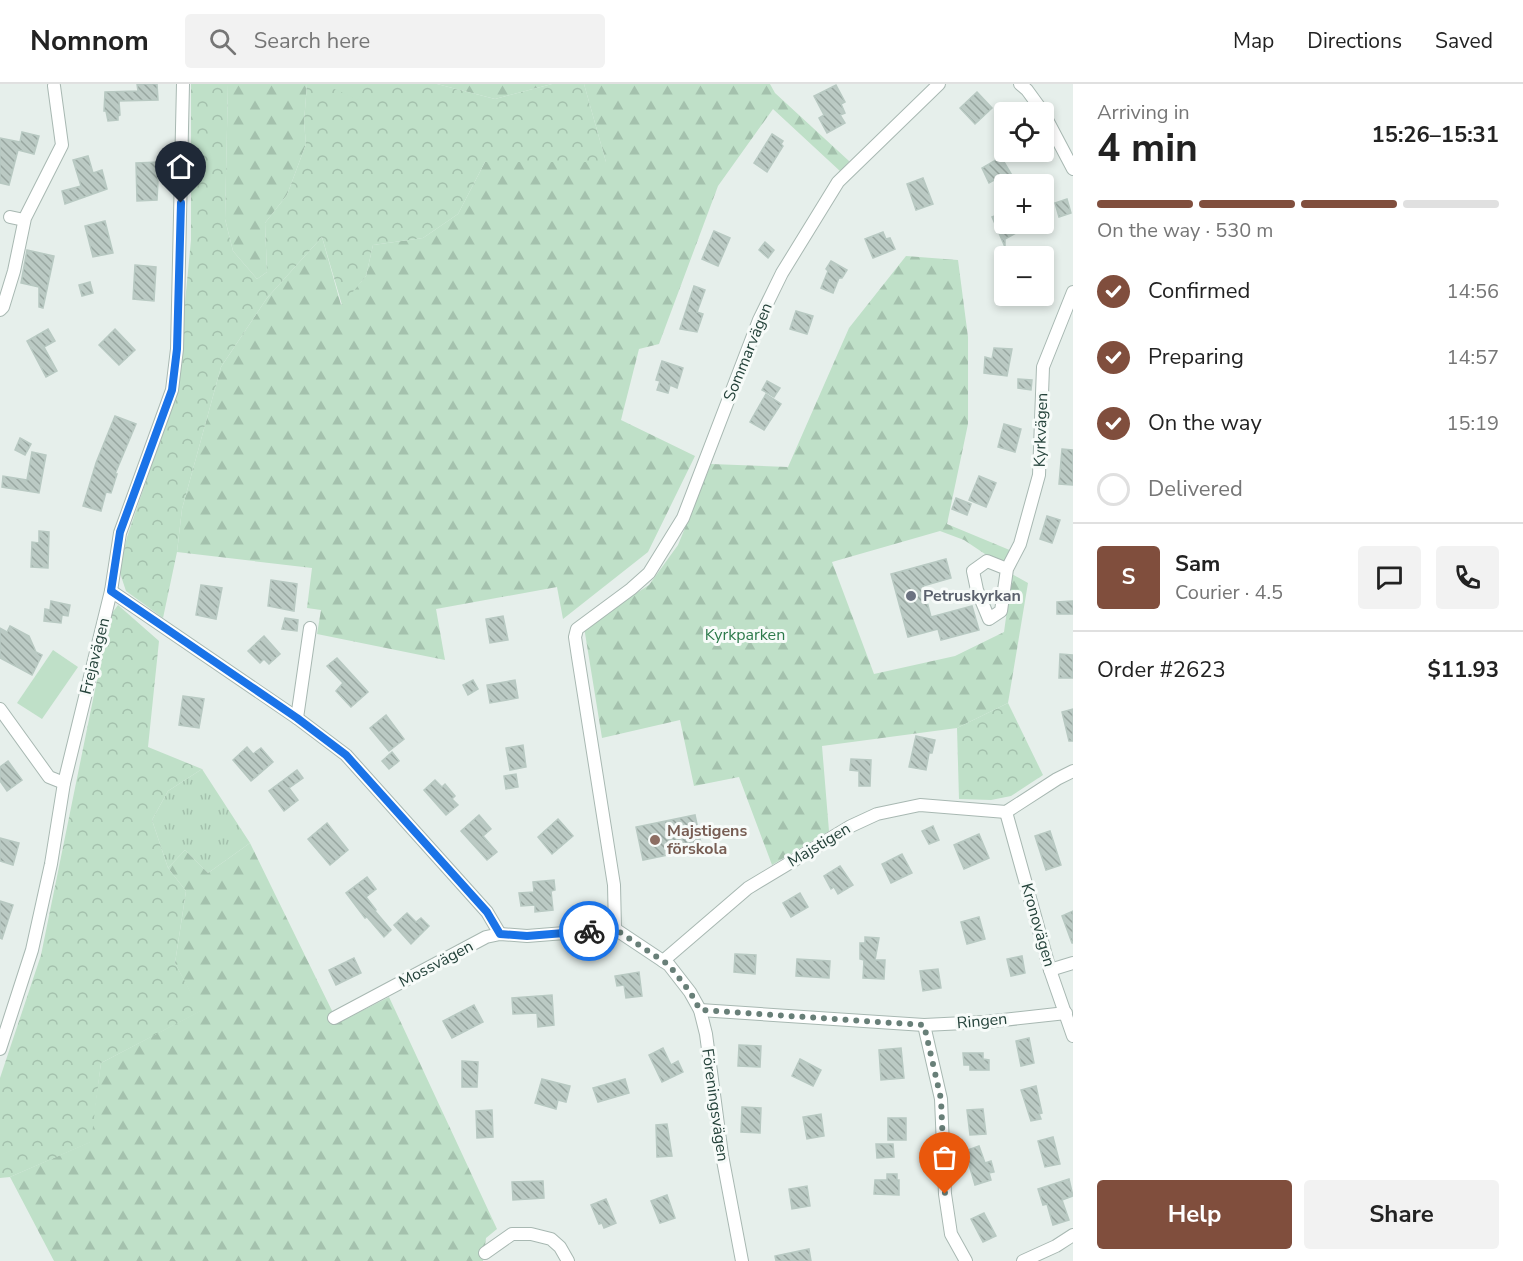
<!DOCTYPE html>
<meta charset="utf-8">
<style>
:root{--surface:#fff;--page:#f2f2f2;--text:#222;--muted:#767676;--line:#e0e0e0;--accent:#804e3d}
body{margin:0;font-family:"Nunito Sans",sans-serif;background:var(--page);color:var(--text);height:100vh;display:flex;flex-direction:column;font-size:22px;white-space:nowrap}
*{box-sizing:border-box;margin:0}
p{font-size:20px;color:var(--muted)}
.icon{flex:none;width:33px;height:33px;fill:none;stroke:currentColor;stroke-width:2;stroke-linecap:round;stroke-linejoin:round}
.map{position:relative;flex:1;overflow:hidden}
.sheet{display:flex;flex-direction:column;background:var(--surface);width:450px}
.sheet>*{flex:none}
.fabs{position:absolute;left:994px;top:18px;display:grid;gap:12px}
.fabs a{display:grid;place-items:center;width:60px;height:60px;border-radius:6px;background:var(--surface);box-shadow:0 3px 9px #0003;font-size:30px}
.pin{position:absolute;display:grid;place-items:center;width:51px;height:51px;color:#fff;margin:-62px -26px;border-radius:50% 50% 50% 0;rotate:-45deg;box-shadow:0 0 6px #0007}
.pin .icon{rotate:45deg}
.courier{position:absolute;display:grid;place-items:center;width:60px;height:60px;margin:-30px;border:4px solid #1a73e8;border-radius:50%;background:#fff;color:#222;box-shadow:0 2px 8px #0007}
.overview em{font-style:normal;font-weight:700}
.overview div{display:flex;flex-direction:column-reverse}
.overview{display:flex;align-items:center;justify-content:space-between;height:102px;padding:0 24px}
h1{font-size:39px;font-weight:700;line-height:45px}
.bar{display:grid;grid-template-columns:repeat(4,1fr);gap:9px 6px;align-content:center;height:72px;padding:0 24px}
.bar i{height:8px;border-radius:4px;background:var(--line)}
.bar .on{background:var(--accent)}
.bar p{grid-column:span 4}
.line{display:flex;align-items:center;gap:15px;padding:0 24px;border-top:2px solid var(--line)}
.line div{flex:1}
.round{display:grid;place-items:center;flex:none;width:63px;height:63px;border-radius:6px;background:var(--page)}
ol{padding:0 24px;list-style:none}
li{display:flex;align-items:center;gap:18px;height:66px}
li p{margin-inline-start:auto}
li .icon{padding:6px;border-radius:50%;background:var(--accent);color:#fff;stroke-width:4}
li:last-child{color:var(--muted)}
li i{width:33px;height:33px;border:3px solid var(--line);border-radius:50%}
.action{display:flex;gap:12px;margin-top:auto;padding:12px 24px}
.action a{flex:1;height:69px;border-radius:6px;background:var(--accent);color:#fff;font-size:24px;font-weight:700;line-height:69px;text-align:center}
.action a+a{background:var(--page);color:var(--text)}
header{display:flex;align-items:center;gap:36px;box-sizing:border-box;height:84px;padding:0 30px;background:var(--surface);border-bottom:2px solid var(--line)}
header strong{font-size:28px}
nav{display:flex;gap:33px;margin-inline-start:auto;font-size:21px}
.search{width:420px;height:54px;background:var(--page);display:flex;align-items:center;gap:15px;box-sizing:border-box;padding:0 21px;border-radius:6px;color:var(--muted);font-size:22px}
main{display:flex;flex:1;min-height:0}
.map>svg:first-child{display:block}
.grass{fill:url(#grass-tufts)}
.forest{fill:url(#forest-firs)}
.park{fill:url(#park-crowns)}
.pitch{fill:#bfe0c8}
.building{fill:url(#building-back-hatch);stroke:#b8c9c2;stroke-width:1.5}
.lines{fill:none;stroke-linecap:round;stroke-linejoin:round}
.minor-casing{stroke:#a8b8b2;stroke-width:14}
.minor{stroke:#fff;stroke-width:12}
.done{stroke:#687f78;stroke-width:6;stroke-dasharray:0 10.8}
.route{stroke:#1a73e8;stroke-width:8}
.worship-dot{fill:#6b7280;stroke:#f7fbf9;stroke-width:2}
.education-dot{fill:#8d6e63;stroke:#f7fbf9;stroke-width:2}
.labels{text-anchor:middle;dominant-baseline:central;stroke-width:6;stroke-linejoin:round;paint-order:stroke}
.street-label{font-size:16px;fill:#24423a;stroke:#f7fbf9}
.worship-label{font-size:16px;font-weight:bold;fill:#5b616d;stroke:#f7fbf9;text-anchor:start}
.park-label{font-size:16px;fill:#2d7a4b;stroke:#f7fbf9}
.education-label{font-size:16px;font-weight:bold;fill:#785e54;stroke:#f7fbf9;text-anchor:start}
</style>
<header>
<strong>Nomnom</strong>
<div class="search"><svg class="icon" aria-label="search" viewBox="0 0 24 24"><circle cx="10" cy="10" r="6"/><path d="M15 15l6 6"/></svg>Search here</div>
<nav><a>Map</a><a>Directions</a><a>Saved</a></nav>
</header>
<main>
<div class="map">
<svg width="1073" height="1177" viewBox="0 0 1073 1177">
<defs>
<pattern id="grass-tufts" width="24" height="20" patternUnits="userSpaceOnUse" patternTransform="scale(1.5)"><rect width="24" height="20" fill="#bfe0c8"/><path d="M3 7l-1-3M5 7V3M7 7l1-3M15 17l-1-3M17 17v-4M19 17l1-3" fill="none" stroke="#a4c1ad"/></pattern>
<pattern id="forest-firs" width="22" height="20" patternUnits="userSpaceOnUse" patternTransform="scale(1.5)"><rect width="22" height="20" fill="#bfe0c8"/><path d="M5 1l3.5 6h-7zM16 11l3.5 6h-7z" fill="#a4c1ad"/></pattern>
<pattern id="park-crowns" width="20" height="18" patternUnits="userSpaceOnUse" patternTransform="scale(1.5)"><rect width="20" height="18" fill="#bfe0c8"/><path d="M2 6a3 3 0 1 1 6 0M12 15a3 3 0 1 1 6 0" fill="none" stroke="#a4c1ad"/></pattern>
<pattern id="building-back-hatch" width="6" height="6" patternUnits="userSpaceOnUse" patternTransform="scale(1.5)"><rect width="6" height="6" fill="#bbcac4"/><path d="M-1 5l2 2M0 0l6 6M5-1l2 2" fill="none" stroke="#98a6a0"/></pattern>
</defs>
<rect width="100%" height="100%" fill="#e6efeb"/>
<path class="grass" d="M 202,685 L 250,759 L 208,789 L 185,766 L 168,784 L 152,736 L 168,707 Z"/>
<g class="forest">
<path d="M 228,0 L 307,0 L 304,38 L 306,60 L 287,111 L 265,139 L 267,188 L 257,195 L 233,167 L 225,135 Z"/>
<path d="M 437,0 L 552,0 L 495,15 Z"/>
<path d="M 584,0 L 770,0 L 775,9 L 849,77 L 841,88 L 773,25 L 718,102 L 659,260 L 639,265 L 621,336 L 695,372 L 648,468 L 563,535 L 557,503 L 436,525 L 445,576 L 317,550 L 321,526 L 307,524 L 312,484 L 177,468 L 182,425 L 221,283 L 267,214 L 322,153 L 341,221 L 366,192 L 373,161 L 423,154 L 458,130 L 485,78 L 606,78 Z"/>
<path d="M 906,172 L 958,176 L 968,253 L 968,340 L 947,440 L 1012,467 L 1008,473 L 1003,477 L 994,476 L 964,456 L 940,447 L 832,478 L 874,590 L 955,572 L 1004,548 L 1012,490 L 1028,499 L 1008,619 L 957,644 L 822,662 L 829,747 L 772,781 L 739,693 L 694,702 L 680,636 L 602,654 L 584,543 L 649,501 L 678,461 L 711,380 L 788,383 L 849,244 Z"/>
<path d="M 250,759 L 338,939 L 389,913 L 497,1145 L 486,1154 L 483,1177 L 54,1177 L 10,1093 L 90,1058 L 101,979 L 200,927 L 175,879 L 186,807 L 168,784 L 185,766 L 208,789 Z"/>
</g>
<g class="park">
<path d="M 191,0 L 228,0 L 225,135 L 233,167 L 257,195 L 267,188 L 265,139 L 287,111 L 306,60 L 304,38 L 307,0 L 437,0 L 495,15 L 552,0 L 584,0 L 606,78 L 485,78 L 458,130 L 423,154 L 373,161 L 366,192 L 342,221 L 322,153 L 267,214 L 221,283 L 182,425 L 177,468 L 163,534 L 126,507 L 119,486 L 127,453 L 166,339 L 177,301 L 191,156 Z"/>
<path d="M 118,521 L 159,557 L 148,663 L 202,685 L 168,707 L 152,736 L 168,784 L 186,807 L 175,879 L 201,927 L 101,979 L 91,1058 L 10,1093 L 0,1094 L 0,994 L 41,871 L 110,532 Z"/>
<path d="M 1008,619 L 1043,691 L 1011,712 L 991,716 L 959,715 L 957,644 Z"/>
</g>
<g class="pitch">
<path d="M 332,0 L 366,0 L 358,16 L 330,3 Z"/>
<path d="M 53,566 L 78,583 L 42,635 L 17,619 Z"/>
</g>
<g class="building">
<path d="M 137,0 L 157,0 L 158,16 L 119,17 L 120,31 L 118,32 L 118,36 L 108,37 L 106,27 L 104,27 L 105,8 L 138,7 Z"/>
<path d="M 836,1 L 845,18 L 841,20 L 845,29 L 840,31 L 845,39 L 827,49 L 819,34 L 824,31 L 814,12 Z"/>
<path d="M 977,8 L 992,24 L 975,40 L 960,24 Z"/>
<path d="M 22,48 L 39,52 L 34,70 L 18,66 L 9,101 L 0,99 L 0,54 L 20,58 Z"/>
<path d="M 772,50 L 783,57 L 781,60 L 783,62 L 767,88 L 754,79 Z"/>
<path d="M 88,72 L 93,89 L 102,86 L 107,105 L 65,120 L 62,107 L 81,102 L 73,76 Z"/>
<path d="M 1001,73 L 1013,93 L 998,102 L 994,96 L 989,99 L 982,84 Z"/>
<path d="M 159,78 L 157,116 L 137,117 L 136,79 Z"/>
<path d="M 923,94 L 933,120 L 916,126 L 907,100 Z"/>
<path d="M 1067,115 L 1071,129 L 1059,133 L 1055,119 Z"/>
<path d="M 1005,128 L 1005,140 L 1015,140 L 1018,148 L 1005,155 L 1005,163 L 992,133 Z"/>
<path d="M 105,137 L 113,169 L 93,173 L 85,142 Z"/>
<path d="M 714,147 L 730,154 L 718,182 L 702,175 Z"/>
<path d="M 883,148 L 886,155 L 890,154 L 895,165 L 873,174 L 865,155 Z"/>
<path d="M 765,158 L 774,166 L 768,174 L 759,166 Z"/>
<path d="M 27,166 L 54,172 L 43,224 L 39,223 L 39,203 L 21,199 Z"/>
<path d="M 831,177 L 847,186 L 842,194 L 839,194 L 833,209 L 821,204 L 828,187 L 826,185 Z"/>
<path d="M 135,181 L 156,183 L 154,217 L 133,215 Z"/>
<path d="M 90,198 L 93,209 L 82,212 L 79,201 Z"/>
<path d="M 694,202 L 705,206 L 697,228 L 703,230 L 697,248 L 680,245 Z"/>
<path d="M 796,227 L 813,232 L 807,250 L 790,245 Z"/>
<path d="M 48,245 L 55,257 L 44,263 L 57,287 L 46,293 L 27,257 Z"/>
<path d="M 115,245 L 135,266 L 119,281 L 99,261 Z"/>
<path d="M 994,264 L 1012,265 L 1007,292 L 984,289 L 985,273 L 992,275 Z"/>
<path d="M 662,277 L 683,284 L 677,304 L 670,301 L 668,309 L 657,306 L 660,297 L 656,296 Z"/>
<path d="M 1018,295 L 1032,296 L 1031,306 L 1018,304 Z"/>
<path d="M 767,297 L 780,304 L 774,313 L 762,306 Z"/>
<path d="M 766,310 L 781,320 L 764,346 L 750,338 Z"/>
<path d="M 115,332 L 136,340 L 115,390 L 117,390 L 111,409 L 106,408 L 101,427 L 83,422 L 96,379 Z"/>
<path d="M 1004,340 L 1021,345 L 1015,368 L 998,363 Z"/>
<path d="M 20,354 L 31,360 L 25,371 L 15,366 Z"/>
<path d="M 1062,365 L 1073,366 L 1073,401 L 1059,400 Z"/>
<path d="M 32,368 L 46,371 L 39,409 L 2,403 L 3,392 L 27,396 Z"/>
<path d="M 979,392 L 996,399 L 986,423 L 969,416 Z"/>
<path d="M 956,414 L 971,420 L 967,431 L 952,425 Z"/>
<path d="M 1047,432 L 1060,436 L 1052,459 L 1040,455 Z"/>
<path d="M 39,447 L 49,448 L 48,484 L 31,483 L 32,458 L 39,459 Z"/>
<path d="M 946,475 L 951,494 L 923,502 L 931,533 L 972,522 L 979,546 L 941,556 L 938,545 L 908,553 L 891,490 Z"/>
<path d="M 271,496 L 297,500 L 294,527 L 268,522 Z"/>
<path d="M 201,501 L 222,504 L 216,535 L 196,531 Z"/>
<path d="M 51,517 L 70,521 L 68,532 L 62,531 L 61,539 L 44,537 L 45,525 L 50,526 Z"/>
<path d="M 1073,517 L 1073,530 L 1057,530 L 1057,518 Z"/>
<path d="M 503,532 L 508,556 L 490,559 L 486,535 Z"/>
<path d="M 285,534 L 298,536 L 297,547 L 282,545 Z"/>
<path d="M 10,542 L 29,552 L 36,568 L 42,571 L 32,591 L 0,574 L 0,544 L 7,548 Z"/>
<path d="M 264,552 L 280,570 L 269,580 L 264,575 L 260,579 L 248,567 Z"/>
<path d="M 1060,570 L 1073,571 L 1073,594 L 1059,594 Z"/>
<path d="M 337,574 L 368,608 L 351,623 L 336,607 L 343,599 L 327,582 Z"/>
<path d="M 473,596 L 478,605 L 468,611 L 463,601 Z"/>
<path d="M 515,596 L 518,614 L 490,619 L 487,601 Z"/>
<path d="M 183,612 L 204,615 L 199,644 L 179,641 Z"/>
<path d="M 1073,625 L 1073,657 L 1069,657 L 1062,628 Z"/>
<path d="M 386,631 L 404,655 L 389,667 L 370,644 Z"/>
<path d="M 916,652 L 935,656 L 932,669 L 929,669 L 926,686 L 909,683 Z"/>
<path d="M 523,661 L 526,683 L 510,686 L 506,664 Z"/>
<path d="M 247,663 L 253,670 L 261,664 L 273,678 L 251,697 L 233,676 Z"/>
<path d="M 392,668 L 399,677 L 389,685 L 382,677 Z"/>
<path d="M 851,675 L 871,676 L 870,702 L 859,702 L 859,687 L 850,686 Z"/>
<path d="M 8,677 L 22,696 L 7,707 L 0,697 L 0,683 Z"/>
<path d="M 297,686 L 303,694 L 289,704 L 298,716 L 284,727 L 269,707 Z"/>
<path d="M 516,690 L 518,703 L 506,705 L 504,692 Z"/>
<path d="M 435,696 L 442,703 L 445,700 L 455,712 L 452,715 L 458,721 L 446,731 L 424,706 Z"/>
<path d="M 479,731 L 491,745 L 483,752 L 497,768 L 487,776 L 461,747 Z"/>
<path d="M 695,731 L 702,764 L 643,776 L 636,743 Z"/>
<path d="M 558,735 L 573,752 L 552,770 L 538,753 Z"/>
<path d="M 327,739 L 348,766 L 330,781 L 308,755 Z"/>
<path d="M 933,742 L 939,756 L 929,760 L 922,747 Z"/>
<path d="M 1050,747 L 1061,781 L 1046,786 L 1035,752 Z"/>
<path d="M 979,750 L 989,774 L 964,785 L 954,761 Z"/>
<path d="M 0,754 L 19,759 L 13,781 L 0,777 Z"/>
<path d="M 902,770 L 912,789 L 891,799 L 882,780 Z"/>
<path d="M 840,782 L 853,801 L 838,810 L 834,803 L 831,805 L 824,792 Z"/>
<path d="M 367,793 L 376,805 L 366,813 L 376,826 L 375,827 L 391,846 L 384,853 L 367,833 L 365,834 L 346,809 Z"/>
<path d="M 554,796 L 555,806 L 551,807 L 553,826 L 535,828 L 535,821 L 521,822 L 519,809 L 534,808 L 533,798 Z"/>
<path d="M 800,809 L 808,823 L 791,833 L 783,819 Z"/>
<path d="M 0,817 L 13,821 L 2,855 L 0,854 Z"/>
<path d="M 1073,827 L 1073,859 L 1072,859 L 1062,832 Z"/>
<path d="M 407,829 L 416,838 L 421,834 L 429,842 L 411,860 L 394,841 Z"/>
<path d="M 979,833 L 985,855 L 967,860 L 961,838 Z"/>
<path d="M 865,853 L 879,854 L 875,876 L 885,876 L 884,895 L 863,894 L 864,876 L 860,875 L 860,859 L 865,859 Z"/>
<path d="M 735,870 L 756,871 L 755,890 L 734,888 Z"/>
<path d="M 1022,872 L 1025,889 L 1011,892 L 1007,875 Z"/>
<path d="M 354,874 L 361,889 L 336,901 L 329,886 Z"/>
<path d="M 797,875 L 830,877 L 829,894 L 796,892 Z"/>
<path d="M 938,885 L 941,904 L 923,907 L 920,887 Z"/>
<path d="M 639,888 L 642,912 L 626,914 L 624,901 L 617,902 L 615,892 Z"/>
<path d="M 552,911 L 554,941 L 538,943 L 537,929 L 513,930 L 512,914 Z"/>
<path d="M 474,921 L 483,938 L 452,954 L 443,937 Z"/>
<path d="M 1029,954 L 1034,979 L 1021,982 L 1016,957 Z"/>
<path d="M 739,961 L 761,962 L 760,983 L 738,982 Z"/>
<path d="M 663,964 L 671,981 L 678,977 L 683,988 L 662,998 L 649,971 Z"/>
<path d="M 901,964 L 904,994 L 881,996 L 879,966 Z"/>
<path d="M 963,969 L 983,969 L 983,975 L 989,976 L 989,986 L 970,986 L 970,981 L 964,981 Z"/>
<path d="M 800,975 L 821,986 L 813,1002 L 792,992 Z"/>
<path d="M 462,977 L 478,978 L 477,1003 L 462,1003 Z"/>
<path d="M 542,995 L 570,1002 L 566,1018 L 558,1016 L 556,1025 L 535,1019 Z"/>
<path d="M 625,995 L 629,1009 L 598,1018 L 593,1004 Z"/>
<path d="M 1036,1002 L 1042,1029 L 1039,1030 L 1041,1035 L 1031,1037 L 1021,1006 Z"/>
<path d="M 742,1023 L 761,1024 L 760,1049 L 741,1048 Z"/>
<path d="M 983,1025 L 986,1050 L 970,1051 L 967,1026 Z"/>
<path d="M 492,1026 L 493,1053 L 477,1054 L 476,1027 Z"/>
<path d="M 821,1030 L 824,1052 L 807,1055 L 803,1033 Z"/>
<rect x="888" y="1034" width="18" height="22"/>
<path d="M 667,1040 L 672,1072 L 657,1073 L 656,1041 Z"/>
<path d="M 1053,1053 L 1060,1080 L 1045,1083 L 1038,1057 Z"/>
<path d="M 876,1060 L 893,1060 L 894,1073 L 877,1074 Z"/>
<path d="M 979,1062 L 985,1079 L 991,1077 L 994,1088 L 989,1089 L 991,1096 L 975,1101 L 965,1067 Z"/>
<path d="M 887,1090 L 897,1090 L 897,1096 L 899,1096 L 899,1111 L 874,1110 L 875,1096 L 887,1096 Z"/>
<path d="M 1069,1095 L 1073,1112 L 1062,1116 L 1069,1136 L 1053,1141 L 1047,1120 L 1043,1121 L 1038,1105 Z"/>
<path d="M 543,1097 L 544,1114 L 513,1116 L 512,1098 Z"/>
<path d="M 807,1102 L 810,1122 L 792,1125 L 789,1105 Z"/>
<path d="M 667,1111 L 675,1134 L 660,1139 L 651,1117 Z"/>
<path d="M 606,1115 L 616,1139 L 604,1144 L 602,1139 L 599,1140 L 591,1121 Z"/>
<path d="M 984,1129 L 996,1152 L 983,1158 L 971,1135 Z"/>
<path d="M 809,1165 L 811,1177 L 776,1177 L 775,1172 Z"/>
</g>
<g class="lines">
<g class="minor-casing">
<g id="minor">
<path d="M 1020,0 L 1027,6 L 1043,28"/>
<path d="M 1044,30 L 1073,85"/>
<path d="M 10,133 L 24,136"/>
<path d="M 0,226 L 3,223 L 14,187 L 25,134 L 62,61 L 54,2"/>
<path d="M 1007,485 L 987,477 L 973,487 L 977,506 L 989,535 L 1001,527 L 1007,485 L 1020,460 L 1039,391 L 1043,283 L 1073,208"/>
<path d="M 111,507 L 297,634"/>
<path d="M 310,544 L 297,634 L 346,671 L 487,828 L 500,850"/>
<path d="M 0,625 L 49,693 L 64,699"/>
<path d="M 1006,728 L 1050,886 L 1073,952"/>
<path d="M 1006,728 L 1057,695 L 1073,687"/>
<path d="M 615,845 L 614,801 L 578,573 L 575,553 L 577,545 L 631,505 L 649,489 L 683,434 L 759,236 L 782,189 L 838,98 L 939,0"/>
<path d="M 615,845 L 669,881 L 690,908 L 700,926 L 706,950 L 722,1071 L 742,1177"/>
<path d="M 663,877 L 748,804 L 851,742 L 877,730 L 920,721 L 1006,728"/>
<path d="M 1050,886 L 1073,879"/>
<path d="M 700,926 L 924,941"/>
<path d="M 334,934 L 486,853 L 500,850 L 527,852 L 615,845"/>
<path d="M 0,965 L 32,866 L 51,780 L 64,699 L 111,507 L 120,449 L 172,306 L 177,265 L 183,0"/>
<path d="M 485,1169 L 512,1150 L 531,1150 L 551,1155 L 560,1163 L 568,1177"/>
<path d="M 966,1177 L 951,1150 L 945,1110 L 941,1015 L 924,941 L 985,938 L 1066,929"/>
<path d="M 1023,1177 L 1056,1162 L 1073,1151"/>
</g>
</g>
<use href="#minor" class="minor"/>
</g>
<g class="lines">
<path class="done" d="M 589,847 L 615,845 L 669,881 L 690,908 L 700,926 L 924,941 L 941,1015 L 945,1110"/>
<path class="route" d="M 181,119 L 177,265 L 172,306 L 120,448 L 111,507 L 297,634 L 346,671 L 487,828 L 500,850 L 527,852 L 589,847"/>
</g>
<circle class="worship-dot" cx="911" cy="512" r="6"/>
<circle class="education-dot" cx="655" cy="756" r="6"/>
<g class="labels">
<g class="street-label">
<text transform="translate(748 268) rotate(-68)">Sommarvägen</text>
<text transform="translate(1041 346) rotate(-88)">Kyrkvägen</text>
<text transform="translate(95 572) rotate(-76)">Frejavägen</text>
<text transform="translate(819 761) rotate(-31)">Majstigen</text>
<text transform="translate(1038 841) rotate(74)">Kronovägen</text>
<text transform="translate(436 880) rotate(-28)">Mossvägen</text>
<text transform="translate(982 937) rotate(-5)">Ringen</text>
<text transform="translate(715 1021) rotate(82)">Föreningsvägen</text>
</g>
<g class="worship-label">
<text x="923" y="512">Petruskyrkan</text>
</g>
<g class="park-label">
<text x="745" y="551">Kyrkparken</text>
</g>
<g class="education-label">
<text x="667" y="747">Majstigens<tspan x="667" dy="18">förskola</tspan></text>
</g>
</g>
</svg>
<div class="fabs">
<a><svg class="icon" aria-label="locate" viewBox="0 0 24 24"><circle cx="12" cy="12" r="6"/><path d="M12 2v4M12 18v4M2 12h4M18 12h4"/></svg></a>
<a>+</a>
<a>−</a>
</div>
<div class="pin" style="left:945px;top:1110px;background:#ea580c"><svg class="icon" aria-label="bag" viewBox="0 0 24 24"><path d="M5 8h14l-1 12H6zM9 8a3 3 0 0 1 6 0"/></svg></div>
<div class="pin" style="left:181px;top:119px;background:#1f2937"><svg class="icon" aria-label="home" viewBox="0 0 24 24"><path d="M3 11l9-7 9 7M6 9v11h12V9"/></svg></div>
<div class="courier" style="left:589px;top:847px"><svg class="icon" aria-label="bike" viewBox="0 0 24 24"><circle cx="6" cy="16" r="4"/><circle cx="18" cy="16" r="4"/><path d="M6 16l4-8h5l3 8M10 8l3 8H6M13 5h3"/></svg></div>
</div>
<section class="sheet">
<div class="overview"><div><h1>4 min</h1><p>Arriving in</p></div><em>15:26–15:31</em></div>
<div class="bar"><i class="on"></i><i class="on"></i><i class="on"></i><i></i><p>On the way · 530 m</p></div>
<ol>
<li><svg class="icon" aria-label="check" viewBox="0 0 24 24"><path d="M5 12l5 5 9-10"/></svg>Confirmed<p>14:56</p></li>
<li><svg class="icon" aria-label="check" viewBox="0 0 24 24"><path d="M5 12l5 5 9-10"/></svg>Preparing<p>14:57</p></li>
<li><svg class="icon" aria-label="check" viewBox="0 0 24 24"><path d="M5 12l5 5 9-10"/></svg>On the way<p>15:19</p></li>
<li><i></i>Delivered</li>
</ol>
<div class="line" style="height:108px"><b class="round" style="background:var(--accent);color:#fff">S</b><div><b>Sam</b><p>Courier · 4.5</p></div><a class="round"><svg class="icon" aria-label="chat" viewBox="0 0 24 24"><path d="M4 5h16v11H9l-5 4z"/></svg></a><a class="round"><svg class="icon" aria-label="phone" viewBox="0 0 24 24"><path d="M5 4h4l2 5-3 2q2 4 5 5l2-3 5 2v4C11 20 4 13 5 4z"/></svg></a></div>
<div class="line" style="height:78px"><div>Order #2623</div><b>$11.93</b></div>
<div class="action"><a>Help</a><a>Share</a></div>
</section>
</main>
